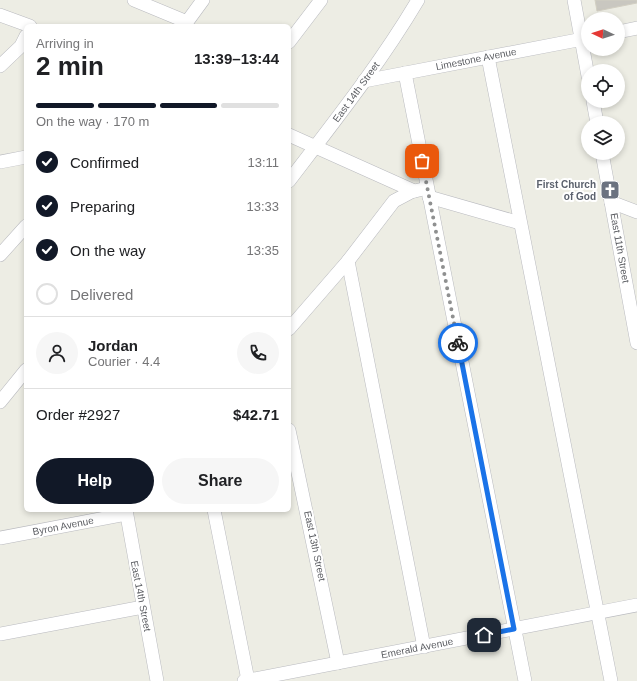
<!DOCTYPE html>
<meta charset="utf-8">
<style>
:root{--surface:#fff;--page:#f6f6f6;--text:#202124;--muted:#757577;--line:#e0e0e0;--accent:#111827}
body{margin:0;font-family:Arial,sans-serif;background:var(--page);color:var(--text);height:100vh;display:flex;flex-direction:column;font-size:15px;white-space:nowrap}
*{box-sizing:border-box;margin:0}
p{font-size:13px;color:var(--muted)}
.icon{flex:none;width:22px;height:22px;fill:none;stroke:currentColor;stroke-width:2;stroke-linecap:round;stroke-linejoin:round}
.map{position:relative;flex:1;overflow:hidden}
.sheet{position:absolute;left:24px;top:24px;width:267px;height:488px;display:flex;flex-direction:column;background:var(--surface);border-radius:6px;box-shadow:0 2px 6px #0003}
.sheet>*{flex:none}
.needle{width:26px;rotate:274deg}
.fabs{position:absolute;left:581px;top:12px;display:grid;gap:8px}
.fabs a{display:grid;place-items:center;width:44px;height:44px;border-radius:50%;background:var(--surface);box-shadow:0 2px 6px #0003;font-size:20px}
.pin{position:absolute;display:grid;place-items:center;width:34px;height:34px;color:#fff;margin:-17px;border-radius:8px;box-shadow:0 2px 6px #0006}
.courier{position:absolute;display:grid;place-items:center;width:40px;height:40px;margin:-20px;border:3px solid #1a73e8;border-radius:50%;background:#fff;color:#222;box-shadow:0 1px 5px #0007}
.head em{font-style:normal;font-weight:800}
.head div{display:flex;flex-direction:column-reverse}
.head{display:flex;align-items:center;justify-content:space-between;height:68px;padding:0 12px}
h1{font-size:26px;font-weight:800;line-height:30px}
.bar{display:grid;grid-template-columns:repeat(4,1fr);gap:6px 4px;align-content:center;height:48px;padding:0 12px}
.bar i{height:5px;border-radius:3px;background:var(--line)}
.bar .on{background:var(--accent)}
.bar p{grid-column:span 4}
.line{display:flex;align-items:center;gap:10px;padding:0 12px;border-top:1px solid var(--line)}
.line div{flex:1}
.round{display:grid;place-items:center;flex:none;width:42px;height:42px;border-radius:21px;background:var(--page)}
ol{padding:0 12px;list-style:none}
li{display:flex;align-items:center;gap:12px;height:44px}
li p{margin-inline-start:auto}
li .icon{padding:4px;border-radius:50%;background:var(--accent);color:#fff;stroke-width:4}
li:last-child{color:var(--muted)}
li i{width:22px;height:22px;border:2px solid var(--line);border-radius:50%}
.action{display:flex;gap:8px;margin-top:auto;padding:8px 12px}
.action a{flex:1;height:46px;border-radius:24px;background:var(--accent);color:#fff;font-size:16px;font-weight:800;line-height:46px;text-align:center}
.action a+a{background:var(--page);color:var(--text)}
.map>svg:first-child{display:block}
.building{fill:#c9c7c0;stroke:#d2cfc2}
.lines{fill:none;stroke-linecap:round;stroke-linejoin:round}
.minor-casing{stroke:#b9babf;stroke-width:14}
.minor{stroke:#fff;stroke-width:13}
.done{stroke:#8f9090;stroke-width:4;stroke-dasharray:0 7.2}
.route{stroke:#1a73e8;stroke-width:5}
.labels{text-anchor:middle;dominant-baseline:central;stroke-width:4;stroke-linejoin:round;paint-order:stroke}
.street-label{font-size:10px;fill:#5c5e63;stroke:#fff}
.worship-label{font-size:10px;font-weight:bold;fill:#5b616d;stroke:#fff;text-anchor:end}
</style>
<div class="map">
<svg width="637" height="681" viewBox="0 0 637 681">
<rect width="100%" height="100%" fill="#edede4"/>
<path class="building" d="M 595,0 L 637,0 L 637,3 L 597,11 Z"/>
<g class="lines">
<g class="minor-casing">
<g id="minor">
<path d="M 134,0 L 187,22"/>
<path d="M 574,0 L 588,76"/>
<path d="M 0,15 L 30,26"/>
<path d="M 184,26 L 203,0"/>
<path d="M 618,32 L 637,28"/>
<path d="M 289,42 L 321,0"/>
<path d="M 488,57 L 611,681"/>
<path d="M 0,66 L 21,46 L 26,36"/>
<path d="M 405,73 L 525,681"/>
<path d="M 364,81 L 588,38"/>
<path d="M 593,101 L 597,123"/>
<path d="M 289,135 L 414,191"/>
<path d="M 602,153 L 637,343"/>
<path d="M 0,162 L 26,157"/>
<path d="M 289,181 C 334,122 380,64 418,0"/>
<path d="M 429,197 L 520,223"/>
<path d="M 611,202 L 637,212"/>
<path d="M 0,255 L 26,226"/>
<path d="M 348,261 L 424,647"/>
<path d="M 289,329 L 348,261 L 394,201 L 411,192 L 427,188"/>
<path d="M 0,402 L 26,370"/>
<path d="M 289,430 L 338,663"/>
<path d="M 126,510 L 157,681"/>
<path d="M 214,510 L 248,680"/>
<path d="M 0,538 L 126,514"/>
<path d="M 0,634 L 143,607"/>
<path d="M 244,681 L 637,605"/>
</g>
</g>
<use href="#minor" class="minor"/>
</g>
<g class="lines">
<path class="done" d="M 422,161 L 458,343"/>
<path class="route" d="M 458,343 L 514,629 L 484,635"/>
</g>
<defs>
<g id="church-square" transform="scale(1)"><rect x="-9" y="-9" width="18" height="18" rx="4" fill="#6b7280" stroke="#fff"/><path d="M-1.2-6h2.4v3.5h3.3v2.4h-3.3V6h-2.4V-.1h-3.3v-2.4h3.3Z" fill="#fff"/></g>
</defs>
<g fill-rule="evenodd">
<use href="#church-square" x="610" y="190"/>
</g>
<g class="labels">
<g class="street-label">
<text transform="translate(476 59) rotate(-11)">Limestone Avenue</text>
<text transform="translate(356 92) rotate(-54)">East 14th Street</text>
<text transform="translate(620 248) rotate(80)">East 11th Street</text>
<text transform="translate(63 526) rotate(-11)">Byron Avenue</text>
<text transform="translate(315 546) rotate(78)">East 13th Street</text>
<text transform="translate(141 596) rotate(79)">East 14th Street</text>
<text transform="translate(417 648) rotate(-11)">Emerald Avenue</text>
</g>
<g class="worship-label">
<text x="596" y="184">First Church<tspan x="596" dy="12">of God</tspan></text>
</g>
</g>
</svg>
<div class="fabs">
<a><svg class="needle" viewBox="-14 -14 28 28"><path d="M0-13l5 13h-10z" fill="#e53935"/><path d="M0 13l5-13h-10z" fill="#757577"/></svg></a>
<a><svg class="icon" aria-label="locate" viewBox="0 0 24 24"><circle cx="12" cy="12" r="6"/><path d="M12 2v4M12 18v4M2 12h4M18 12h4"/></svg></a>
<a><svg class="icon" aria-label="layers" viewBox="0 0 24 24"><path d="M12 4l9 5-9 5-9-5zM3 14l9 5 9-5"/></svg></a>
</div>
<div class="pin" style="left:422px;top:161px;background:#ea580c"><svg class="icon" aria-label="bag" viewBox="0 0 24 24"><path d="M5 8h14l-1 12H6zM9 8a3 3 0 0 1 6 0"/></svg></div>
<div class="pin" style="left:484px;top:635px;background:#1f2937"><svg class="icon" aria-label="home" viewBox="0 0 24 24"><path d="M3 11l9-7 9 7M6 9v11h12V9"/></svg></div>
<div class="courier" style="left:458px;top:343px"><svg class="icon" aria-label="bike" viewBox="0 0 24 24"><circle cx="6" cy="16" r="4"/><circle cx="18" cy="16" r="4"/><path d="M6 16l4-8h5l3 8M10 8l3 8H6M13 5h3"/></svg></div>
<section class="sheet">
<div class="head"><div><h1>2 min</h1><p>Arriving in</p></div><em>13:39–13:44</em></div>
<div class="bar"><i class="on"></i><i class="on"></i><i class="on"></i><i></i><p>On the way · 170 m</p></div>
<ol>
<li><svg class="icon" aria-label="check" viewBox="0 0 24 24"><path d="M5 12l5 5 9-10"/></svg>Confirmed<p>13:11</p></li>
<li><svg class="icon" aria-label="check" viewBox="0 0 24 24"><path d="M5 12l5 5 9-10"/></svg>Preparing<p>13:33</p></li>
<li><svg class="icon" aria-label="check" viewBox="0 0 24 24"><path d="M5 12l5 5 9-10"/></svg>On the way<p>13:35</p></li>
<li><i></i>Delivered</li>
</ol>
<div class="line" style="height:72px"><a class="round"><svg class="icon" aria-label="person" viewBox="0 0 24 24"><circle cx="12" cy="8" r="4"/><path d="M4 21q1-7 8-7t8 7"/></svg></a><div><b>Jordan</b><p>Courier · 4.4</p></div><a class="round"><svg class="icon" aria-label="phone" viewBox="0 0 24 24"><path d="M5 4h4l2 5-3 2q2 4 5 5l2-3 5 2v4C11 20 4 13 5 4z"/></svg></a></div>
<div class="line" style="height:52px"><div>Order #2927</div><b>$42.71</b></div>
<div class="action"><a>Help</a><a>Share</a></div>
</section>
</div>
